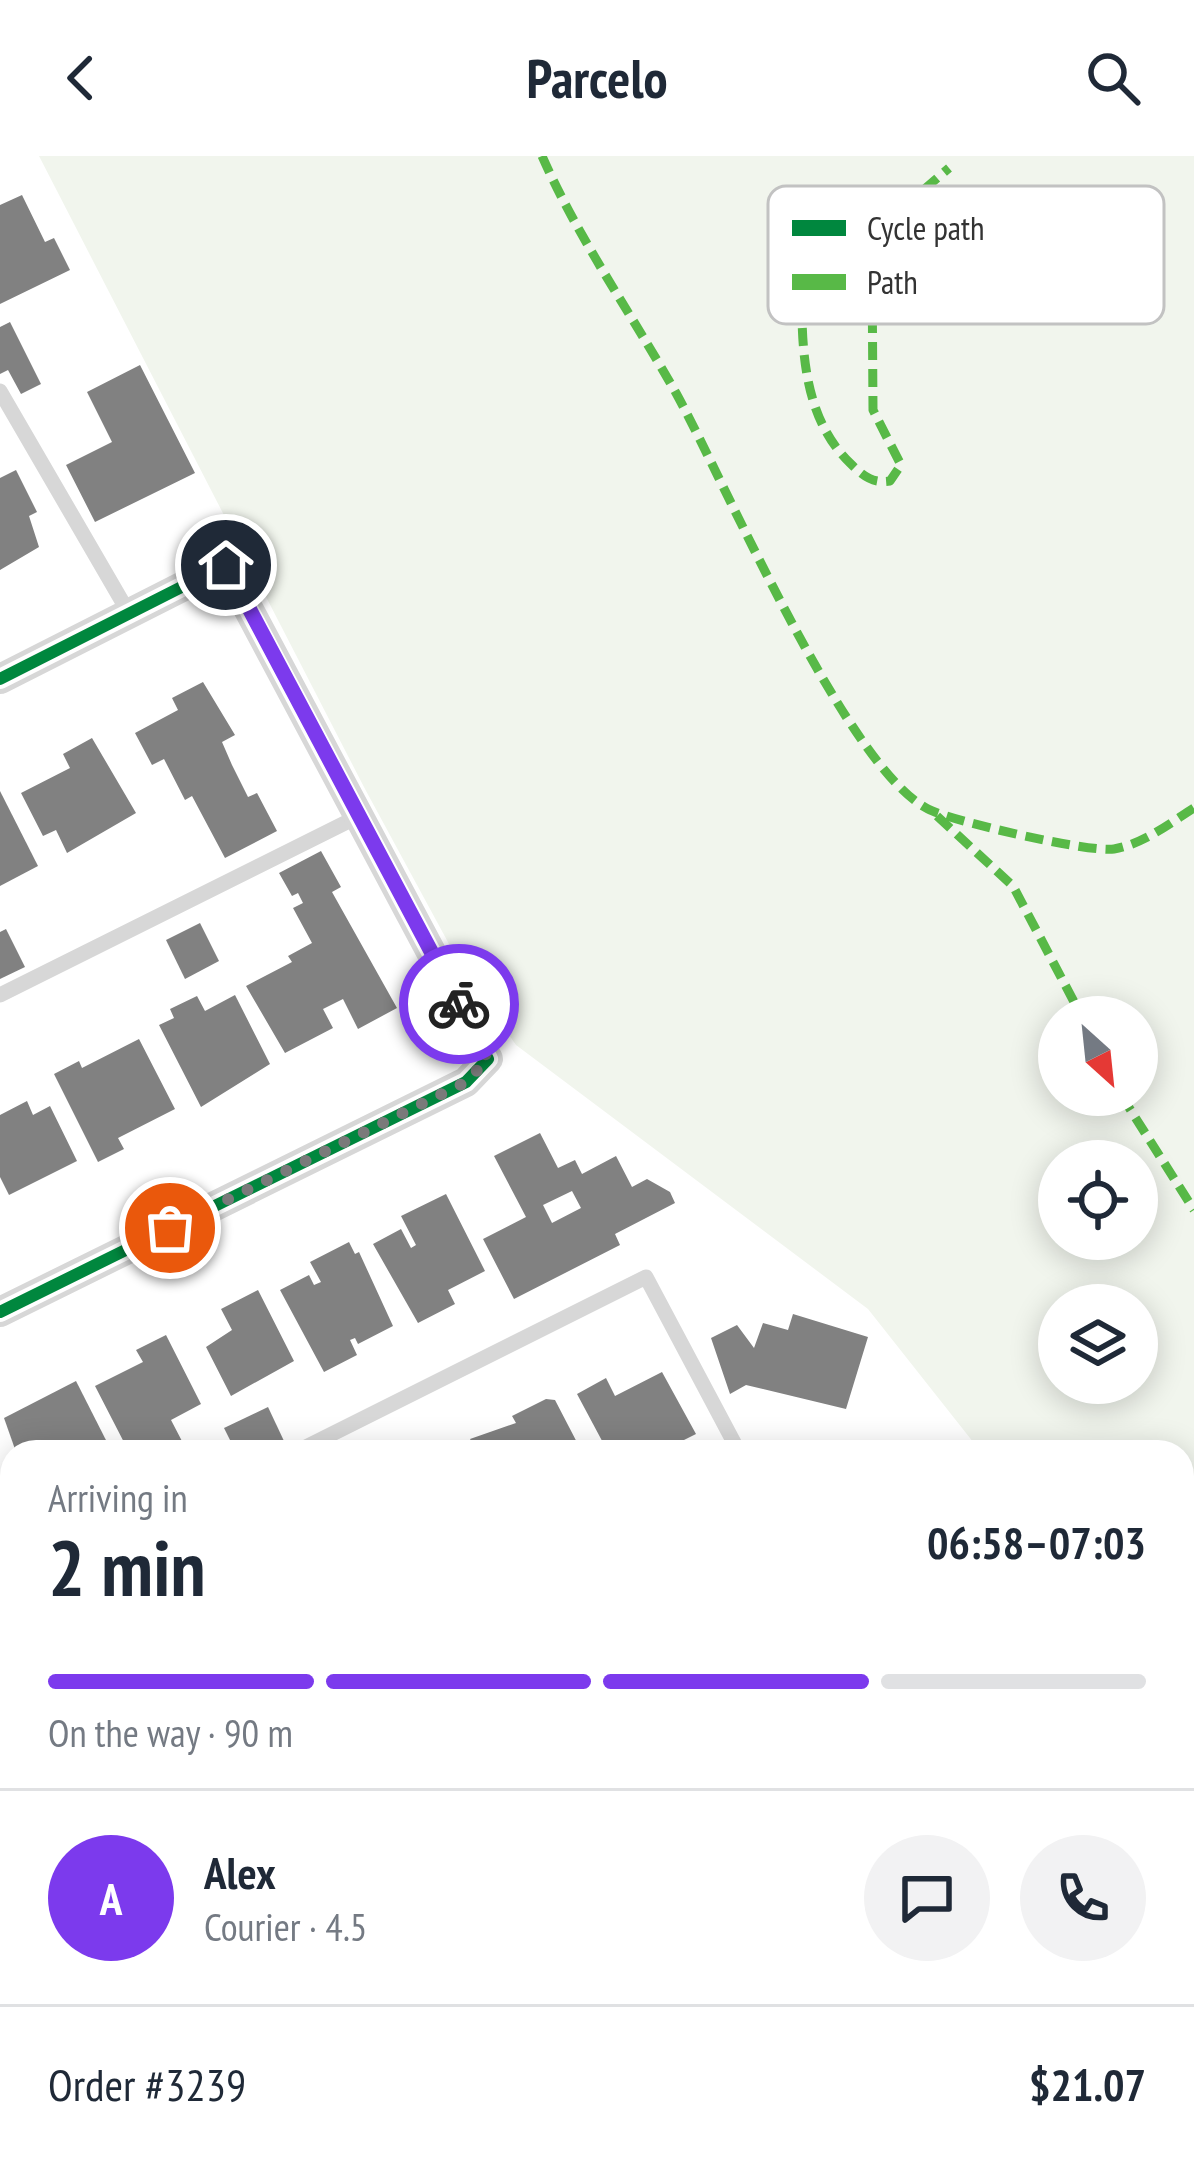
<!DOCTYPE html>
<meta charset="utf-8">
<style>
:root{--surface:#fff;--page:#f2f2f3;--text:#1f2937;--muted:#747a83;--line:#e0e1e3;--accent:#7c3aed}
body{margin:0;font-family:"PT Sans Narrow",sans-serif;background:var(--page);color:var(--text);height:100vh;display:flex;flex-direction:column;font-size:45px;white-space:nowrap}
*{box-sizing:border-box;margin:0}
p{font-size:39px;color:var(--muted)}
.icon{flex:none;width:66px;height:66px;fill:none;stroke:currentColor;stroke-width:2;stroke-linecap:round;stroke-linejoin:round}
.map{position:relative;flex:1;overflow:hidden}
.drawer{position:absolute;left:0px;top:1284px;width:1194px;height:744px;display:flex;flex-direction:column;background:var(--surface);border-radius:36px 36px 0 0;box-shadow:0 6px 30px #0003}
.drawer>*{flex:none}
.needle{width:78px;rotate:153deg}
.controls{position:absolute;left:1038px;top:840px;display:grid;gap:24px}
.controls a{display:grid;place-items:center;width:120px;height:120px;border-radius:50%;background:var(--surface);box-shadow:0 6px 30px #0003;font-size:60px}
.pin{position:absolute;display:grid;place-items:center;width:102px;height:102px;color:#fff;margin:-51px;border:6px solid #fff;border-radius:50%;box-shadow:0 3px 12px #0007}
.courier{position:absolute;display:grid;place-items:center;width:120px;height:120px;margin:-60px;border:9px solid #7c3aed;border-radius:50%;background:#fff;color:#222;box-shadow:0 3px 15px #0007}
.head em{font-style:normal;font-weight:600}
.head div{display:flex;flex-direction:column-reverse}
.head{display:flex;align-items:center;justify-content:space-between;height:204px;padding:0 48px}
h1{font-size:78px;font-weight:600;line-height:90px}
.bar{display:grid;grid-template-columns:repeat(4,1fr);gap:18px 12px;align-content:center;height:144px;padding:0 48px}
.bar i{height:15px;border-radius:9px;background:var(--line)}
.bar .on{background:var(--accent)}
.bar p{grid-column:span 4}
.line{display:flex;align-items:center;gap:30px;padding:0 48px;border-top:3px solid var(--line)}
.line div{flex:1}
.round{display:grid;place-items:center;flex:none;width:126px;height:126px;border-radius:63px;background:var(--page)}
header{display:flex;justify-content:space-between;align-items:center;height:156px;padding:0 48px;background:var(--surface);font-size:54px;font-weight:600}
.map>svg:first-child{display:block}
.green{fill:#f1f5ed;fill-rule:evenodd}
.building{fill:#818181;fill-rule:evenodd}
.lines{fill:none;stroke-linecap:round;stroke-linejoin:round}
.lane{stroke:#d7d7d7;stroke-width:15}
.street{stroke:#d7d7d7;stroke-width:30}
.secondary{stroke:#d0d0d0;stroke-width:42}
.quiet{stroke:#58b947;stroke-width:9;stroke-dasharray:18 9;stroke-linecap:butt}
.cycleway-casing{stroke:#fff;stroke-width:20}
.cycleway{stroke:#00873e;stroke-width:12}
.done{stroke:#7a7a7a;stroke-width:12;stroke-dasharray:0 21.6}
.route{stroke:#7c3aed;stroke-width:15}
.key{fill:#fff;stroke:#c2c2c2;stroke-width:3}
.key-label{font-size:33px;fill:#333}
</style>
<header><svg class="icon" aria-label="back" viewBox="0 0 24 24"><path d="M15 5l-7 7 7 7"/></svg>Parcelo<svg class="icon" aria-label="search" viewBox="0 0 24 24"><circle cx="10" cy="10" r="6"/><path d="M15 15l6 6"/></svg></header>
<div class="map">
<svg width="1194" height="2028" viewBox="0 0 1194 2028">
<rect width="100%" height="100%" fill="#fff"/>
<path class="green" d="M 39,0 L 1194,0 L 1194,1411 L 1182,1417 L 1182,1296 L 981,1296 L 868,1153 L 516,889 L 462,812 L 365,633 ZM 1059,861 L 1137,861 L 1137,939 L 1059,939 ZM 1059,1005 L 1137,1005 L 1137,1083 L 1059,1083 ZM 1059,1149 L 1137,1149 L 1137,1227 L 1059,1227 Z"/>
<g class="building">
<path d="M 22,39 L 45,86 L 54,82 L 70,114 L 0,148 L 0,49 Z"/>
<path d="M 10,166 L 41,228 L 21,238 L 8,214 L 0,218 L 0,171 Z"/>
<path d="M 140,209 L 195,317 L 95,366 L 66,309 L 112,286 L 87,236 Z"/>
<path d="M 16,314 L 37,356 L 29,360 L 39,391 L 0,414 L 0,322 Z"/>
<path d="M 203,526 L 235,579 L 222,586 L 232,609 L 248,641 L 257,637 L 277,675 L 225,702 L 192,640 L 185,644 L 164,603 L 152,609 L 135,577 L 178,554 L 172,542 Z"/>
<path d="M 92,582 L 136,657 L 67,697 L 56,674 L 43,680 L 21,637 L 70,612 L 63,598 Z"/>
<path d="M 0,635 L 38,710 L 0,730 Z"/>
<path d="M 321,695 L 341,731 L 332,736 L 397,852 L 358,873 L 343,843 L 323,853 L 333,872 L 285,897 L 246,830 L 292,806 L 288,800 L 312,787 L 293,752 L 303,747 L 298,737 L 292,740 L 279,717 Z"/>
<path d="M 200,767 L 219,805 L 185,823 L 166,784 Z"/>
<path d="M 6,773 L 25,811 L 0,823 L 0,776 Z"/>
<path d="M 235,839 L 270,908 L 201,951 L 159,869 L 174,862 L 170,853 L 197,840 L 205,855 Z"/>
<path d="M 139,883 L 175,953 L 118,982 L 124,993 L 98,1006 L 54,918 L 79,905 L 82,912 Z"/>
<path d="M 27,945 L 33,959 L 50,950 L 77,1005 L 9,1039 L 0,1021 L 0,959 Z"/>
<path d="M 540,977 L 558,1012 L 575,1004 L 582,1018 L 616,1000 L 632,1031 L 647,1023 L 670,1036 L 675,1047 L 615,1078 L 620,1089 L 514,1143 L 483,1083 L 526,1061 L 494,1000 ZM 572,1035 L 581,1052 L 552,1067 L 543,1049 Z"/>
<path d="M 446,1038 L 485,1115 L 448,1134 L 455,1148 L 418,1167 L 373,1088 L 401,1073 L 411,1092 L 416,1089 L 401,1060 Z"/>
<path d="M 349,1086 L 355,1098 L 359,1096 L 393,1170 L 358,1188 L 355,1182 L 350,1184 L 357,1199 L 324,1216 L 280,1134 L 309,1119 L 314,1129 L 321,1126 L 310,1106 Z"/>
<path d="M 258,1134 L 294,1205 L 231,1240 L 206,1191 L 232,1174 L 221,1153 Z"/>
<path d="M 793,1158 L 868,1181 L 846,1253 L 746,1229 L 730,1238 L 711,1182 L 737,1169 L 754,1192 L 763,1167 L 788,1174 Z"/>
<path d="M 166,1179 L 201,1248 L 171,1264 L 184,1289 L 169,1296 L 129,1296 L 95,1230 L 143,1206 L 136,1194 Z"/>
<path d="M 662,1216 L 696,1278 L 670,1291 L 667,1285 L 646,1296 L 608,1296 L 577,1238 L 606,1222 L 615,1240 Z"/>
<path d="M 76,1225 L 112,1296 L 16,1296 L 4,1262 Z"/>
<path d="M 546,1243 L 555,1244 L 582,1296 L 477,1296 L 470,1283 L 516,1267 L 512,1260 Z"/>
<path d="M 268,1251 L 284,1285 L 261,1296 L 236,1296 L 224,1272 Z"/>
<path d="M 0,1379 L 12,1402 L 12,1422 L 0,1428 Z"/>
<path d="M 1194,1468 L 1194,1591 L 1182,1566 L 1182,1472 Z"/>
<path d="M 1182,1778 L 1194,1801 L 1194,1897 L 1182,1874 Z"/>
<path d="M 12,1859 L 12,1974 L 0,1950 L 0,1865 Z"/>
<path d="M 648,2016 L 734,2016 L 740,2028 L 655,2028 Z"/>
<path d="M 1010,2016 L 1052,2016 L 1058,2028 L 1017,2028 Z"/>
</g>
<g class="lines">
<g class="lane">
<path d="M 0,235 L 130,459"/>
<path d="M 0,839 L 359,660"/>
<path d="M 296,1296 L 646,1121 L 739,1296"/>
<path d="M 0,1443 L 12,1437"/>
<path d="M 0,2006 L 12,2000"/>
<path d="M 362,2016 L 363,2028"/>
</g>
<g class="street">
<path d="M 0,523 L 225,409 L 488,903 L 466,926 L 0,1156"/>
<path d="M 1182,1706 L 1194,1700"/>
<path d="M 0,1717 L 12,1710"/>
<path d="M 840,2016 L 846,2028"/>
</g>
<g class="secondary">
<path d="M 0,1595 L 12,1618"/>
<path d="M 226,2016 L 232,2028"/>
</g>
<g class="quiet">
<path d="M 542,0 C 579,84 631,157 676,237 C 726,328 846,611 928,653 C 951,665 1090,697 1114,693 C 1143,688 1169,668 1194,652"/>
<path d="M 803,64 C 804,144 788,247 850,307 C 862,319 872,328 890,325 L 901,309 L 873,254 L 872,103 L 893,60 L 949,12"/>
<path d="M 937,660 L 1013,730 L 1082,861"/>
<path d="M 1121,939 L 1194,1054"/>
</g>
<g class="cycleway-casing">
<path id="cycleway" d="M 0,523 L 225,409 L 488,903 L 466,926 L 0,1156"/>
</g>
<use href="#cycleway" class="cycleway"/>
</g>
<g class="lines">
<path class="done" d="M 170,1072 L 466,926 L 488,903 L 459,848"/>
<path class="route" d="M 226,409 L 459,848"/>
</g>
<rect x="768" y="30" width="396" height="138" rx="18" class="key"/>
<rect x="792" y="64" width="54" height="16" fill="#00873e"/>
<rect x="792" y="118" width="54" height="16" fill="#58b947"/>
<g class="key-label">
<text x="867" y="84">Cycle path</text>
<text x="867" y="138">Path</text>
</g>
</svg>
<div class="controls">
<a><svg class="needle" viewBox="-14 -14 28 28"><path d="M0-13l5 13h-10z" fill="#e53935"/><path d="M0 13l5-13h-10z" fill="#747a83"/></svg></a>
<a><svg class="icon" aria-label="locate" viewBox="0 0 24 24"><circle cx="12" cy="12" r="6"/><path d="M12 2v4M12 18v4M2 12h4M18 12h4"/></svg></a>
<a><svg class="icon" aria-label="layers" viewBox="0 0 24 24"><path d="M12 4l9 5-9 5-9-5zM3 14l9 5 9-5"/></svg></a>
</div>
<div class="pin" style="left:170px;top:1072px;background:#ea580c"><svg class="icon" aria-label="bag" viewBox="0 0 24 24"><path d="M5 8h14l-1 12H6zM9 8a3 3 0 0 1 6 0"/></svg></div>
<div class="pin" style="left:226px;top:409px;background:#1f2937"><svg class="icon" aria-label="home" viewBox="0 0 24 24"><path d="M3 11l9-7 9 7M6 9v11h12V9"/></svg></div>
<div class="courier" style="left:459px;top:848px"><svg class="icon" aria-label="bike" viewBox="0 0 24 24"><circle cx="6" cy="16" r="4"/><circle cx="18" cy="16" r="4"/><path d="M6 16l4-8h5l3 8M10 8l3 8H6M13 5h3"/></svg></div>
<section class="drawer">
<div class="head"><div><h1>2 min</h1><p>Arriving in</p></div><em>06:58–07:03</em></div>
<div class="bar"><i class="on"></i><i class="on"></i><i class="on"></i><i></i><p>On the way · 90 m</p></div>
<div class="line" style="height:216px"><b class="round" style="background:var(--accent);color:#fff">A</b><div><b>Alex</b><p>Courier · 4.5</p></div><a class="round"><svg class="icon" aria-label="chat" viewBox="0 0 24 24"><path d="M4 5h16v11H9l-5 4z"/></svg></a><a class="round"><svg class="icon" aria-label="phone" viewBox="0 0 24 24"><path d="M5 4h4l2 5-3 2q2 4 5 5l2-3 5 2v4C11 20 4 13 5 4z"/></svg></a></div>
<div class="line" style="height:156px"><div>Order #3239</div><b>$21.07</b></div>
</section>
</div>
